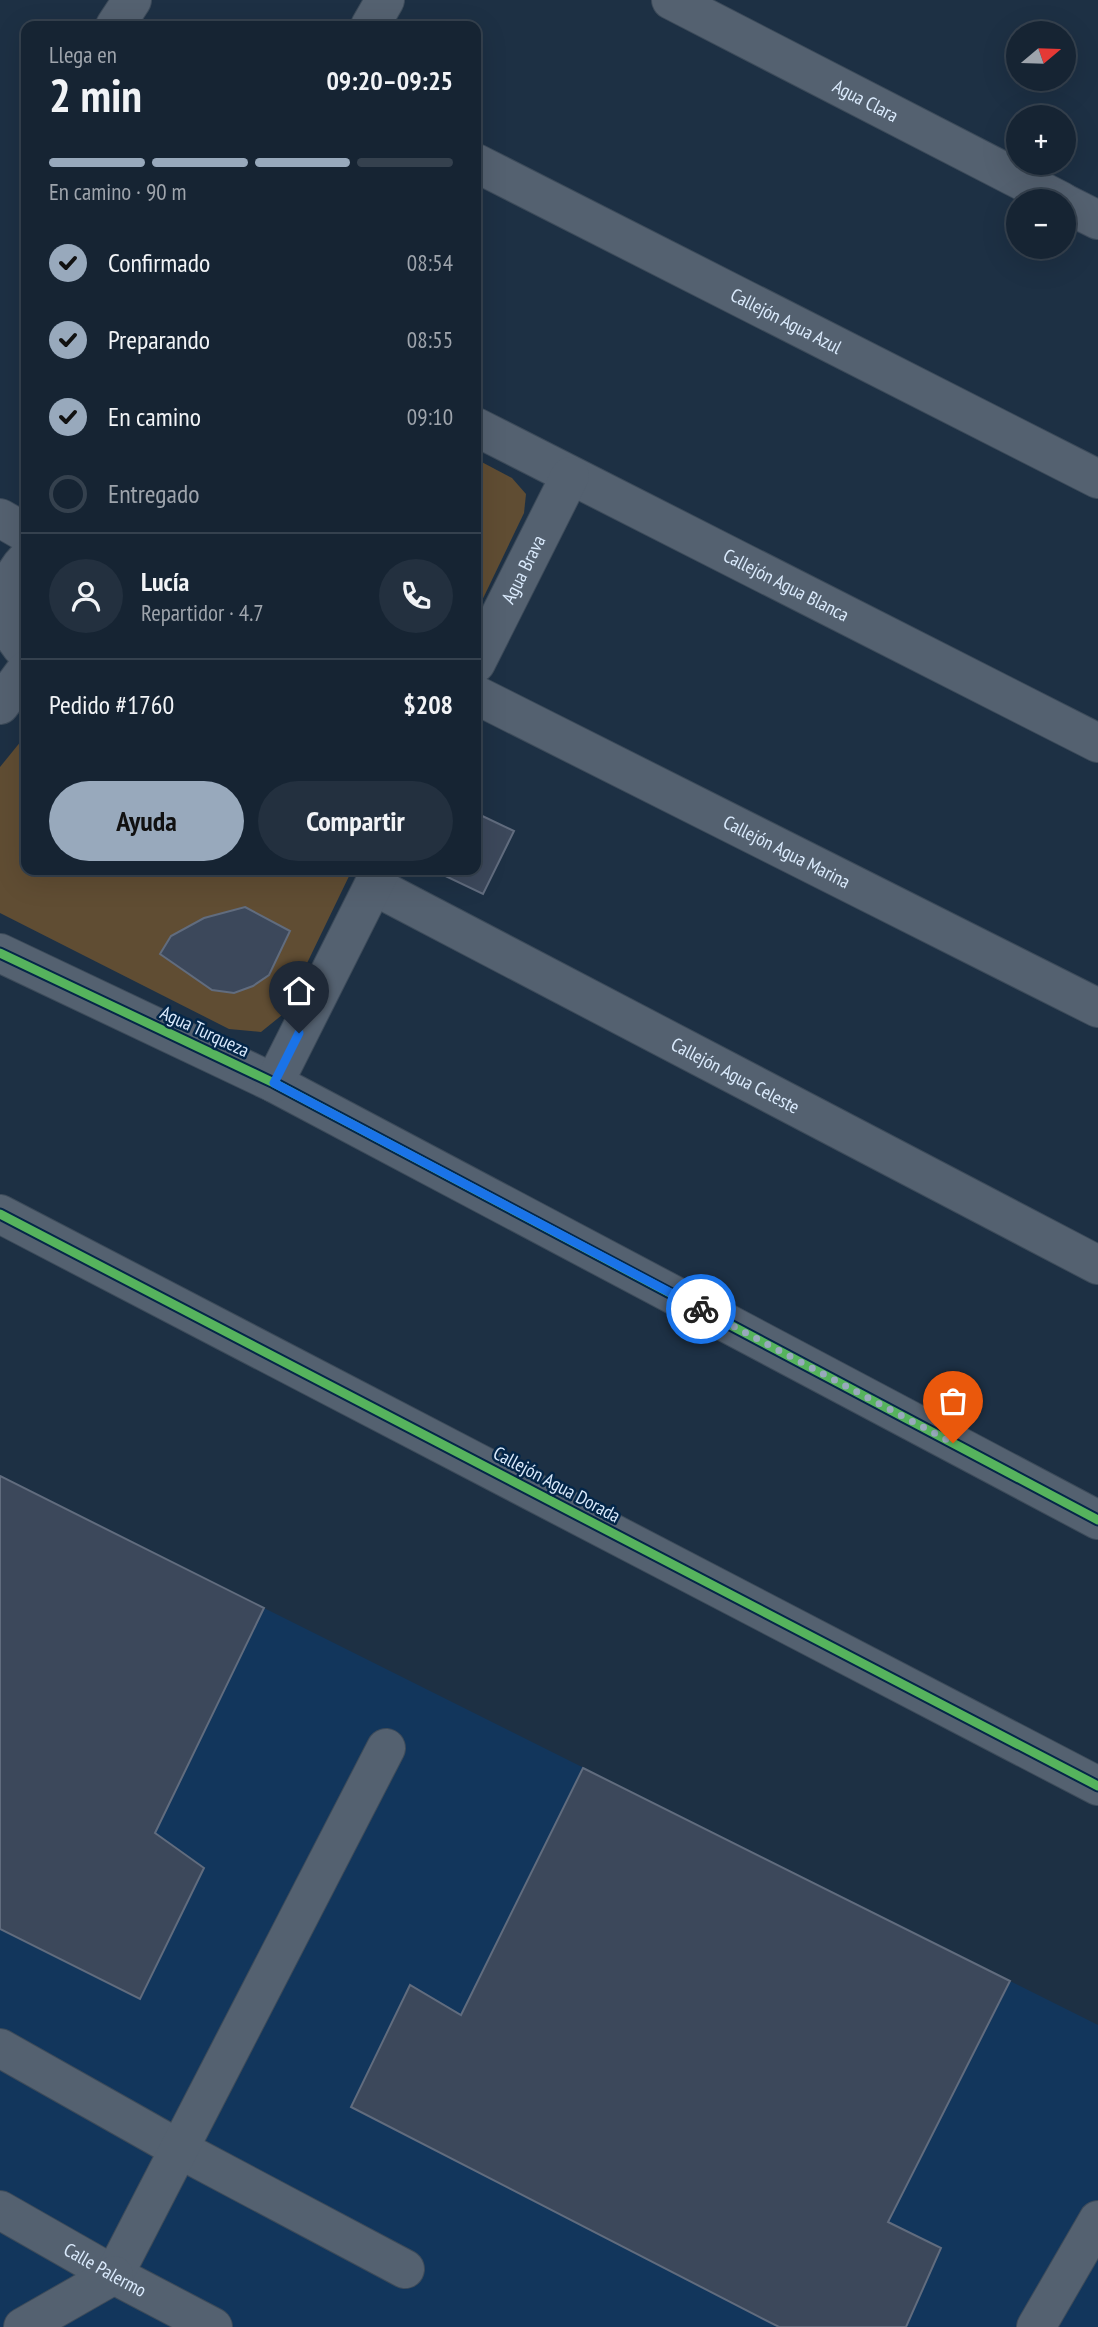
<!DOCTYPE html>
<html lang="es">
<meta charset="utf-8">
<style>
:root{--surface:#162433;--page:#23303f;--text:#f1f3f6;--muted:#9ea4ac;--line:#35414e;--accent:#98a9bc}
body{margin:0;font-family:"PT Sans Narrow",sans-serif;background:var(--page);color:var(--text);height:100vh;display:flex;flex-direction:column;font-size:26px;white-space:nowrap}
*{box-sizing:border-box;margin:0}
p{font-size:23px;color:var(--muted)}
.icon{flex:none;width:38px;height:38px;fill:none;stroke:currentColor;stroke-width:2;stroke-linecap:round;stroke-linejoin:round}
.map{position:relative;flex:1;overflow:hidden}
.details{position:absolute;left:21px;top:21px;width:460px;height:854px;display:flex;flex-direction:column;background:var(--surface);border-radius:14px;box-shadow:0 7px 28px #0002,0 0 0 2px var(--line)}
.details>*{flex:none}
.needle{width:46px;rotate:71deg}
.tools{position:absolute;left:1006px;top:21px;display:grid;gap:14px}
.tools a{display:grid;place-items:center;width:70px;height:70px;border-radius:50%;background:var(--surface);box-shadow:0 7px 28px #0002,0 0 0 2px var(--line);font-size:35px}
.pin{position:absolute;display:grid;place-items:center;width:60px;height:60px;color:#fff;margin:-72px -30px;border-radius:50% 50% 50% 0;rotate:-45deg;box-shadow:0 0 7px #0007}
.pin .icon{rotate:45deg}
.courier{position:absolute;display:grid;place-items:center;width:70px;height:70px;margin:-35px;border:5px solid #1a73e8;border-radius:50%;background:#fff;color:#222;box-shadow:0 2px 9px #0007}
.headline em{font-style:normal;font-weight:700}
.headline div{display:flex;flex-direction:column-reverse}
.headline{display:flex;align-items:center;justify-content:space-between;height:119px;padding:0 28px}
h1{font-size:46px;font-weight:700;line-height:52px}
.bar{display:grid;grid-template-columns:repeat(4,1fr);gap:10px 7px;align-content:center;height:84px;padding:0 28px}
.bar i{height:9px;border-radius:5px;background:var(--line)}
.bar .on{background:var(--accent)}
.bar p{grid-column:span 4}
.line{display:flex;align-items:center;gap:18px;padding:0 28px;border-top:2px solid var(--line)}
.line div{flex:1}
.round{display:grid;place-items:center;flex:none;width:74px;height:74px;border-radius:37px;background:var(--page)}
ol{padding:0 28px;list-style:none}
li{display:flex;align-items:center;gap:21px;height:77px}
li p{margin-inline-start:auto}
li .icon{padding:7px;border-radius:50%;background:var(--accent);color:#111;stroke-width:4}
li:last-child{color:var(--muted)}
li i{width:38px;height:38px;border:4px solid var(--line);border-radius:50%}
.button{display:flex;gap:14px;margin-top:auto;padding:14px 28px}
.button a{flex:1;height:80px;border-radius:42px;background:var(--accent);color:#111;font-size:28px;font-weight:700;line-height:80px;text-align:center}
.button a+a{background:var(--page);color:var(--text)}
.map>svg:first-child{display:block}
.built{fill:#12365c}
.green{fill:#604d33}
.building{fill:#3c485b;stroke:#616c7e;stroke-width:2}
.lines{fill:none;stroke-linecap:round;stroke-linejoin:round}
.minor-casing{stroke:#3d4b5a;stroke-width:40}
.minor{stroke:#546170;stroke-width:38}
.cycleway-casing{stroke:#042648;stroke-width:13}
.cycleway{stroke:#56b35d;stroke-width:9}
.done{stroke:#98a9bc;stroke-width:7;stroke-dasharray:0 12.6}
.route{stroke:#1a73e8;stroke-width:9}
.labels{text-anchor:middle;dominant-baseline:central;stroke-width:5;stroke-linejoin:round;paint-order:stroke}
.street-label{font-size:19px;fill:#daeafc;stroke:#042648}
</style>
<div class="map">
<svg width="1098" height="2327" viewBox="0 0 1098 2327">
<rect width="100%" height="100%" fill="#1d3044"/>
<path class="built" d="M 0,1476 L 1098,2025 L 1098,2327 L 0,2327 Z"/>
<g class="green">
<path d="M 476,459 L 512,478 L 526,494 L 524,513 L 476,613 Z"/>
<path d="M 26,735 L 26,870 L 352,870 L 282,1015 L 261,1032 L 229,1029 L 0,913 L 0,767 Z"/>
</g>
<g class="building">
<path d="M 476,813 L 514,831 L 483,894 L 437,872 L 438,870 L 476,870 Z"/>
<path d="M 245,907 L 290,931 L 269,975 L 253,986 L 234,993 L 212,990 L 160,954 L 171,936 L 204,918 Z"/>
<path d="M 0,1476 L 264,1608 L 155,1833 L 204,1868 L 140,1999 L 0,1929 Z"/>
<path d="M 583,1768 L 1010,1981 L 888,2222 L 941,2248 L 906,2327 L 779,2327 L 351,2107 L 410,1985 L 461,2015 Z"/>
</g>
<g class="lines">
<g class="minor-casing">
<g id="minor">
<path id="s1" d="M 671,0 L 1061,201"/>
<path d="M 115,26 L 132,0"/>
<path d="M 370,26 L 385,0"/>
<path id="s2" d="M 476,163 L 1098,479"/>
<path d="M 1064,203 L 1098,220"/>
<path id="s3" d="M 476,427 L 1098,743"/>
<path d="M 0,518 L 26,533"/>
<path d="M 26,560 C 1,585 0,627 26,652"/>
<path id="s4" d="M 476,663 L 570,476"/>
<path id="s5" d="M 476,695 L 1098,1008"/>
<path d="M 0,705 L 26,670"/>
<path id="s6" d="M 374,886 L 1098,1265"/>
<path d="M 0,953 L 274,1083 L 1098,1520"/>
<path d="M 274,1083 L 381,870"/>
<path d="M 0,1214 L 1098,1786"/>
<path d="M 0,2048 L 179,2149 L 405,2269"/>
<path id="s7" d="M 0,2210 L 114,2275 L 213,2327"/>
<path d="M 114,2275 L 386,1748"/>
<path d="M 23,2327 L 114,2275"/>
<path d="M 1036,2327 L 1098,2220"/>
</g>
</g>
<use href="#minor" class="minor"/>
<g class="cycleway-casing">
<g id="cycleway">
<path d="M 0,953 L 274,1083 L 1098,1520"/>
<path d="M 0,1214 L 1098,1786"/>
</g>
</g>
<use href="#cycleway" class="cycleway"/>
</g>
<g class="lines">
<path class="done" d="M 701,1309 L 953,1443"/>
<path class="route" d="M 299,1033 L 274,1083 L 701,1309"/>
</g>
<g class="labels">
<g class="street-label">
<text stroke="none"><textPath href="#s1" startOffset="219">Agua Clara</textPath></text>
<text stroke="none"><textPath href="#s2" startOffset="348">Callejón Agua Azul</textPath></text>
<text stroke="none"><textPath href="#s4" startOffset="105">Agua Brava</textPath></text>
<text stroke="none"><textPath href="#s3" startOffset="348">Callejón Agua Blanca</textPath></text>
<text stroke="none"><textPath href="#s5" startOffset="348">Callejón Agua Marina</textPath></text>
<text transform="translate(205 1031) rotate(25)">Agua Turqueza</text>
<text stroke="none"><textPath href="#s6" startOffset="408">Callejón Agua Celeste</textPath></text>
<text transform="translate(557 1484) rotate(28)">Callejón Agua Dorada</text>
<text stroke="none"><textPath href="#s7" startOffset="121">Calle Palermo</textPath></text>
</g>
</g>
</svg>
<div class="tools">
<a><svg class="needle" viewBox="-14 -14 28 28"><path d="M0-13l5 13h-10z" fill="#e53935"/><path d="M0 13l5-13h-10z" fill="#9ea4ac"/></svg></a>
<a>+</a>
<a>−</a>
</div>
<div class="pin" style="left:953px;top:1443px;background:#ea580c"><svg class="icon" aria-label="bag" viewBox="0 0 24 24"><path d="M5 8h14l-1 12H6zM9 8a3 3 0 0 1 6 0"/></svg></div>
<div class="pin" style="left:299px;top:1033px;background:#1f2937"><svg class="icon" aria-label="home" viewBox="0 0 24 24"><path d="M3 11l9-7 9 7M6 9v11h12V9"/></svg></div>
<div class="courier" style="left:701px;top:1309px"><svg class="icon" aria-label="bike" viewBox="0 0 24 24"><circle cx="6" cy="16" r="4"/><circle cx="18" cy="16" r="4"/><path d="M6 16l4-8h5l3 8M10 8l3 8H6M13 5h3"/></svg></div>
<section class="details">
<div class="headline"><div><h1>2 min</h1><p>Llega en</p></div><em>09:20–09:25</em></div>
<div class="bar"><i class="on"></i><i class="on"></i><i class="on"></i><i></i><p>En camino · 90 m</p></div>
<ol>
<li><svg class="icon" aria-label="check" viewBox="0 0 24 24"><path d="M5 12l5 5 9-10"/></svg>Confirmado<p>08:54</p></li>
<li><svg class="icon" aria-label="check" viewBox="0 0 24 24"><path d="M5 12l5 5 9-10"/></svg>Preparando<p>08:55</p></li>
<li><svg class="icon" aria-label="check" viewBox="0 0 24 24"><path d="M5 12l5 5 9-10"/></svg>En camino<p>09:10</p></li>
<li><i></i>Entregado</li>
</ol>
<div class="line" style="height:126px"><a class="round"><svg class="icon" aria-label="person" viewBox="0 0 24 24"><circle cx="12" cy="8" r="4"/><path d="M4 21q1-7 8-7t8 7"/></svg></a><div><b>Lucía</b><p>Repartidor · 4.7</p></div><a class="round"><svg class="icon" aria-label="phone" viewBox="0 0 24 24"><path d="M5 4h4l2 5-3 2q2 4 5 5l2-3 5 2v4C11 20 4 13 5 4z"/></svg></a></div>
<div class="line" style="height:91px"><div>Pedido #1760</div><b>$208</b></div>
<div class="button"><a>Ayuda</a><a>Compartir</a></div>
</section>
</div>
